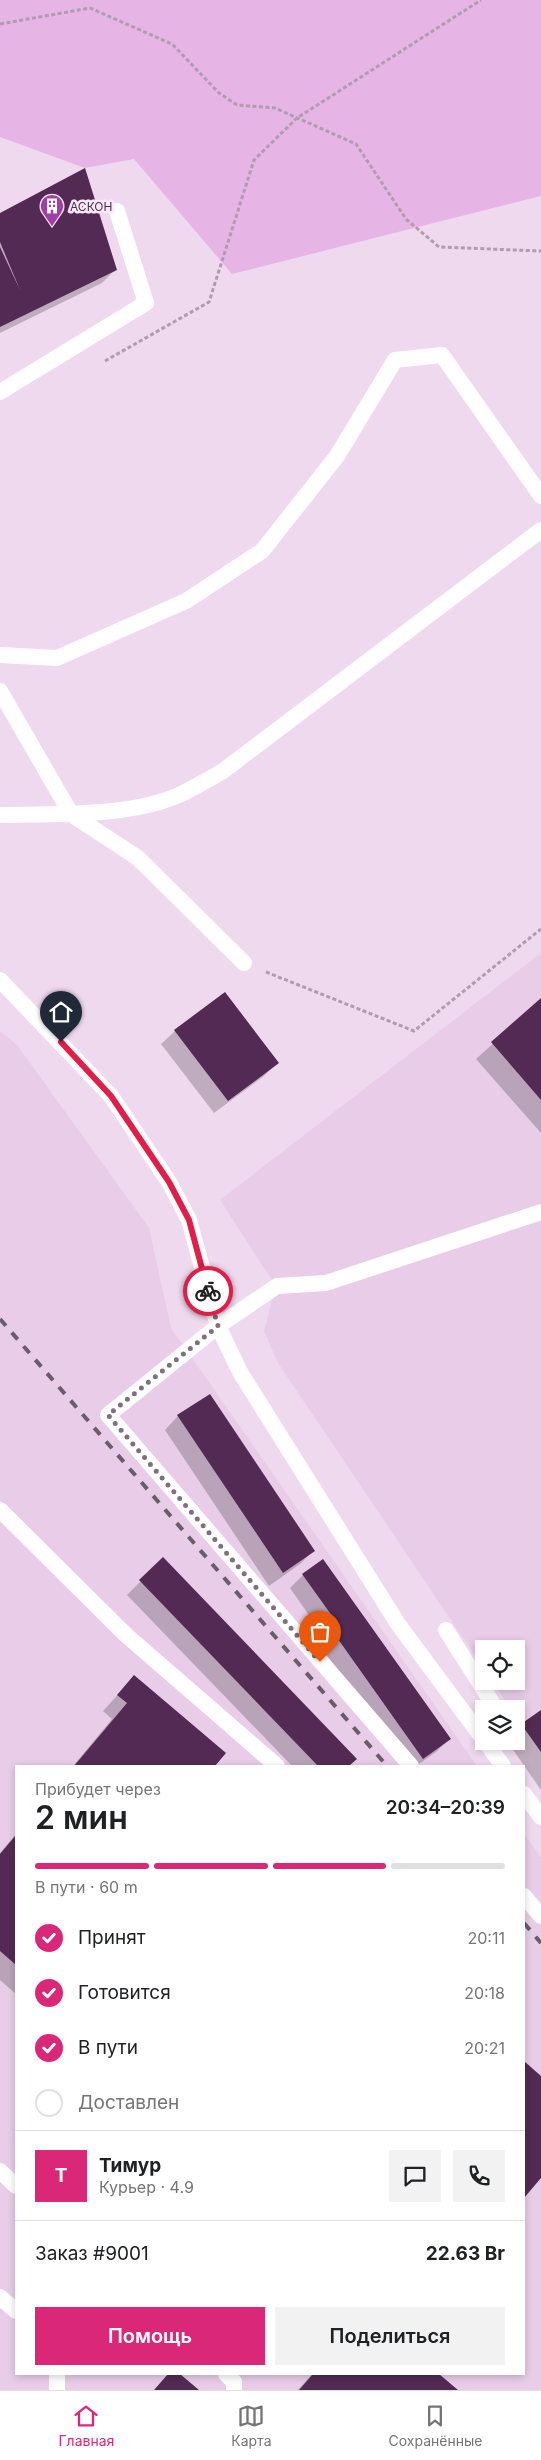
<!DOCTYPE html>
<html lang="ru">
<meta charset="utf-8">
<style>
:root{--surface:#fff;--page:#f2f2f2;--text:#202124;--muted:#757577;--line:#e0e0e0;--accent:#db2777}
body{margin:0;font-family:Inter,sans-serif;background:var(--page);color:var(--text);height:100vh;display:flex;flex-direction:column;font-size:19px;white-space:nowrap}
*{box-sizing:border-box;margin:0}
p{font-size:16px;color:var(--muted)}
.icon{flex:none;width:28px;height:28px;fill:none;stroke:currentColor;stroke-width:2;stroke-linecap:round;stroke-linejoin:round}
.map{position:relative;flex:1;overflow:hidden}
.details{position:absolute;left:15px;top:1765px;width:510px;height:610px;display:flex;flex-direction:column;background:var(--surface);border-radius:0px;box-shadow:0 2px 8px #0003}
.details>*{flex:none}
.buttons{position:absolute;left:475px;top:1640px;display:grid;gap:10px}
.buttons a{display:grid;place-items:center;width:50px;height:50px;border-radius:0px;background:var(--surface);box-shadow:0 2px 8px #0003;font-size:25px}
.pin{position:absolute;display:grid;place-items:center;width:42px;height:42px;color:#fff;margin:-51px -21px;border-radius:50% 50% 50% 0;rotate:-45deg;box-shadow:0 0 5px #0007}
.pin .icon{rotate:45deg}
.courier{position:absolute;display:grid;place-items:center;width:50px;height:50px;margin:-25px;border:4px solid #e11d48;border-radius:50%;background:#fff;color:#222;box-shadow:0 1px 6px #0007}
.summary em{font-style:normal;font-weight:600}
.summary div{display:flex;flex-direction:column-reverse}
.summary{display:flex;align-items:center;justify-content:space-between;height:85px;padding:0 20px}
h1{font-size:32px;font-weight:600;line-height:38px}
.bar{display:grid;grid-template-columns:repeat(4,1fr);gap:8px 5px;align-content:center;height:60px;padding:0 20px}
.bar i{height:6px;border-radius:4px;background:var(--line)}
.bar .active{background:var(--accent)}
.bar p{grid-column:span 4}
.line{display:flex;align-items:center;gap:12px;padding:0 20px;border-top:1px solid var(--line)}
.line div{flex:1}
.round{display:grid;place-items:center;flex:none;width:52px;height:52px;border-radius:0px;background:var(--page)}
ol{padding:0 20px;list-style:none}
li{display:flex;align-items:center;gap:15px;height:55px}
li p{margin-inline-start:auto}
li .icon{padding:5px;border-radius:50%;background:var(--accent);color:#fff;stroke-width:4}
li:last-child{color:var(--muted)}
li i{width:28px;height:28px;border:2px solid var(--line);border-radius:50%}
.button{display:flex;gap:10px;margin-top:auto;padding:10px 20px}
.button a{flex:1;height:58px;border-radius:0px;background:var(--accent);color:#fff;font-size:20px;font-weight:600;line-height:58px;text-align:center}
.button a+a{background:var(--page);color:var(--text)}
.menu{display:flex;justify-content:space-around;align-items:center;height:70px;border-top:1px solid var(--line);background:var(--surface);font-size:14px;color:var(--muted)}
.menu a{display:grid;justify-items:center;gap:2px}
.menu .active{color:var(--accent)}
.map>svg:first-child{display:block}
.built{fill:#e8cce8}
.green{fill:#e6b5e6}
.shadow{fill:#0003}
.building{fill:#532a54}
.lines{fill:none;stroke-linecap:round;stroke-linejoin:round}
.path{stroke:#ae9dae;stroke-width:3;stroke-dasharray:4 2.5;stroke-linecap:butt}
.service{stroke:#fff;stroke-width:16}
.rail{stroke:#695d69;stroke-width:4;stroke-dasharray:9 9;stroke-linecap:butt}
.done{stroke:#7e707e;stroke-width:5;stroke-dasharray:0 9}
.route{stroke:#e11d48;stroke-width:6}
.labels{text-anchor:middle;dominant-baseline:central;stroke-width:5;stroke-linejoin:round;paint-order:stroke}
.poi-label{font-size:12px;fill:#413841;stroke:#fce6fc;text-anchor:start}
</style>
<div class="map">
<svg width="541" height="2390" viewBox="0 0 541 2390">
<rect width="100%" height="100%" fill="#efd9ef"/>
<g class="built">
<path d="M 541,953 L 541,1752 L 516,1717 L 516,1709 L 511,1709 L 492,1681 L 516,1681 L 516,1649 L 484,1649 L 484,1669 L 278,1363 L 264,1331 L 276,1286 L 220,1200 Z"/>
<path d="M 0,1031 L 17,1045 L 149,1228 L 171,1328 L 477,1766 L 16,1766 L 16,2374 L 524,2374 L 524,1833 L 541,1858 L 541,2390 L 0,2390 Z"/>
</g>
<path class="green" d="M 0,0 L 541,0 L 541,196 L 232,274 L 134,159 L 85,168 L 0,137 Z"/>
<g class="shadow">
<path d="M 0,214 L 116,269 L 102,283 L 0,333 Z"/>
<path d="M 225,993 L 277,1063 L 264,1076 L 214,1113 L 161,1044 L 175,1031 Z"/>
<path d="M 541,1000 L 541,1133 L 476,1059 Z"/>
<path d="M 178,1416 L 313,1551 L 300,1564 L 269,1586 L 165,1430 Z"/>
<path d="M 163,1559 L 355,1759 L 347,1766 L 292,1766 L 127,1595 Z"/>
<path d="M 303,1575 L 449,1739 L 436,1752 L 416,1766 L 405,1766 L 321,1647 L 327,1641 L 290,1588 Z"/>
<path d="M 134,1677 L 224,1753 L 213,1766 L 73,1766 L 112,1719 L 103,1711 Z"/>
<path d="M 541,1712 L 541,1790 L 507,1741 L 516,1741 L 516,1730 Z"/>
<path d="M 16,1834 L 16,1994 L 0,1980 L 0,1853 Z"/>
<path d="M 524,2063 L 541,2077 L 541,2176 L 524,2196 Z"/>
<path d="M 312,2374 L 437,2374 L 456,2390 L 298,2390 Z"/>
</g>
<g class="building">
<path d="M 85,168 L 117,270 L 0,327 L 0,247 L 20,290 L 0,242 L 0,213 Z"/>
<path d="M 225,992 L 279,1063 L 228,1101 L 174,1030 Z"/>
<path d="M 541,998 L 541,1100 L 491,1042 Z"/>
<path d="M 210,1394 L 315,1551 L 283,1573 L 177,1415 Z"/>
<path d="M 163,1557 L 357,1759 L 349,1766 L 318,1766 L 139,1580 Z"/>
<path d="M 323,1559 L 451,1739 L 423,1759 L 333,1632 L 340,1627 L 302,1574 Z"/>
<path d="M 134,1675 L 226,1753 L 215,1766 L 74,1766 L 127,1703 L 117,1695 Z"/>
<path d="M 541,1710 L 541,1752 L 521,1724 Z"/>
<path d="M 16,1835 L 16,1965 L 0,1951 L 0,1854 Z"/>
<path d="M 524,2061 L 541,2076 L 541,2178 L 524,2198 Z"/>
<path d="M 168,2374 L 180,2374 L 199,2390 L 154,2390 Z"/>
<path d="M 313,2374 L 439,2374 L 458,2390 L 299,2390 Z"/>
</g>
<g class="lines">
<g class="path">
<path d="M 0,24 L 90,8 L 172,44 L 219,93 L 237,105 L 275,108 L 356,144 L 406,219 L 439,247 L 541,251"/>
<path d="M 105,361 L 209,302 L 254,160 L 297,118 L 481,0"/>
<path d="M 266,972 L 414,1031 L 541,929"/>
</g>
<g class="service">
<path d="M 0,392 L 146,303 L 117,211"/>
<path d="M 0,655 L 57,658 L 186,601 L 262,551 L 337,456 L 395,360 L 442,355 L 541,496"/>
<path d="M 0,691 L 71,814 L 138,858 L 244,963"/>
<path d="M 0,815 C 55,814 129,817 179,795 C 194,788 209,779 223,771 L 541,530"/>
<path d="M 0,980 L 111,1096 L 169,1182 L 189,1220 L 218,1326 L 240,1372 L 398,1624 L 484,1740"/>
<path d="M 0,1510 L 126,1635 L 277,1766"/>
<path d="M 446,1630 L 496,1709"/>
<path d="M 485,1741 L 503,1766"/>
<path d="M 411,1766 L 108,1415 L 218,1326 L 277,1286 L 326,1283 L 541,1212"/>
<path d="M 524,1794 L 541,1817"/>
<path d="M 524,1896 L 541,1916"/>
<path d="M 0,2171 L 16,2186"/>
<path d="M 0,2297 L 16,2311"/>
<path d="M 226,2374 L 234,2382 L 234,2390"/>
<path d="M 57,2390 L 57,2374"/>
</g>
<g class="rail">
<path d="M 0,1319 L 387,1766"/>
<path d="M 524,1923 L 541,1943"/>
</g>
</g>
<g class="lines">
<path class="done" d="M 208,1291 L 218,1326 L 108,1415 L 320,1662"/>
<path class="route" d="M 61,1042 L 111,1096 L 169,1182 L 189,1220 L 208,1291"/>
</g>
<defs>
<g id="building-pin" transform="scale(1.25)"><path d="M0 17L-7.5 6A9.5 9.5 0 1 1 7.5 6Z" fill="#a13fa5" stroke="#fce6fc"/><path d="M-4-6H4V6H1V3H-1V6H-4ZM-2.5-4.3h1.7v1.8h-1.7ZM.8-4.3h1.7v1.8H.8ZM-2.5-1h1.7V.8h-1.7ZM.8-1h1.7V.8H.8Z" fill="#fff"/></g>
</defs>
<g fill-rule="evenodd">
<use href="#building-pin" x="52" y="206"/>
</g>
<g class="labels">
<g class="poi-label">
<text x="70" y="206">АСКОН</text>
</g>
</g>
</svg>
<div class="buttons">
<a><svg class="icon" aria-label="locate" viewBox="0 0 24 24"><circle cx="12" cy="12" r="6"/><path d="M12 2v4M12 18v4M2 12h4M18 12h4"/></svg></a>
<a><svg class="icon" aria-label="layers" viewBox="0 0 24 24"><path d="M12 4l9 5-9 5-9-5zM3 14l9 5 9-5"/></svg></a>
</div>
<div class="pin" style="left:320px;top:1662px;background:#ea580c"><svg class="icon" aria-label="bag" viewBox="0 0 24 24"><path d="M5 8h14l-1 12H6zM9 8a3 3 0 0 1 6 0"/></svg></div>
<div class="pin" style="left:61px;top:1042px;background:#1f2937"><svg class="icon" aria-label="home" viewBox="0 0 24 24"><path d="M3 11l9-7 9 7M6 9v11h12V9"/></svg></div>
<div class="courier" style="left:208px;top:1291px"><svg class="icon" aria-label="bike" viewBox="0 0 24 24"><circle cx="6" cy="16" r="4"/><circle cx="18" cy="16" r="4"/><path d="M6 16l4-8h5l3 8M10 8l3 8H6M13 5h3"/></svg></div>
<section class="details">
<div class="summary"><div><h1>2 мин</h1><p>Прибудет через</p></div><em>20:34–20:39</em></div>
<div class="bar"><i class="active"></i><i class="active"></i><i class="active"></i><i></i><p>В пути · 60 m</p></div>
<ol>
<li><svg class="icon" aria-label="check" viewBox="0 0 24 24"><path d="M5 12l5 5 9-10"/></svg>Принят<p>20:11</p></li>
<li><svg class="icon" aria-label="check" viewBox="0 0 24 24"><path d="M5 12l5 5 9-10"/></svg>Готовится<p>20:18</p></li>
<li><svg class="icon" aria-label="check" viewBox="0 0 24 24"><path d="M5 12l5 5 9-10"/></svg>В пути<p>20:21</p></li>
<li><i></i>Доставлен</li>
</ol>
<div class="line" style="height:90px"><b class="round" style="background:var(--accent);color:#fff">Т</b><div><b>Тимур</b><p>Курьер · 4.9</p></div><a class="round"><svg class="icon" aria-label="chat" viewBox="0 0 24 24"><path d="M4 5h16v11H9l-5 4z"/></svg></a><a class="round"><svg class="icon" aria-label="phone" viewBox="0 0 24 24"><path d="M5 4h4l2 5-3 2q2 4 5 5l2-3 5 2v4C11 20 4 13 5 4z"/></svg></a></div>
<div class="line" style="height:65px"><div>Заказ #9001</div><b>22.63 Br</b></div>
<div class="button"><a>Помощь</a><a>Поделиться</a></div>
</section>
</div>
<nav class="menu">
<a class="active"><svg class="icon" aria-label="home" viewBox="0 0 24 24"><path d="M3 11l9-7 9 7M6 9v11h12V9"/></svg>Главная</a>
<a><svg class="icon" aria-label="map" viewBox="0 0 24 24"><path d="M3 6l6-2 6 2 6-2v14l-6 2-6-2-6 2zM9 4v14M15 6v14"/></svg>Карта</a>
<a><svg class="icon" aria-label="saved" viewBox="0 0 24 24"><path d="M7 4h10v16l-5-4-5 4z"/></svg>Сохранённые</a>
</nav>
